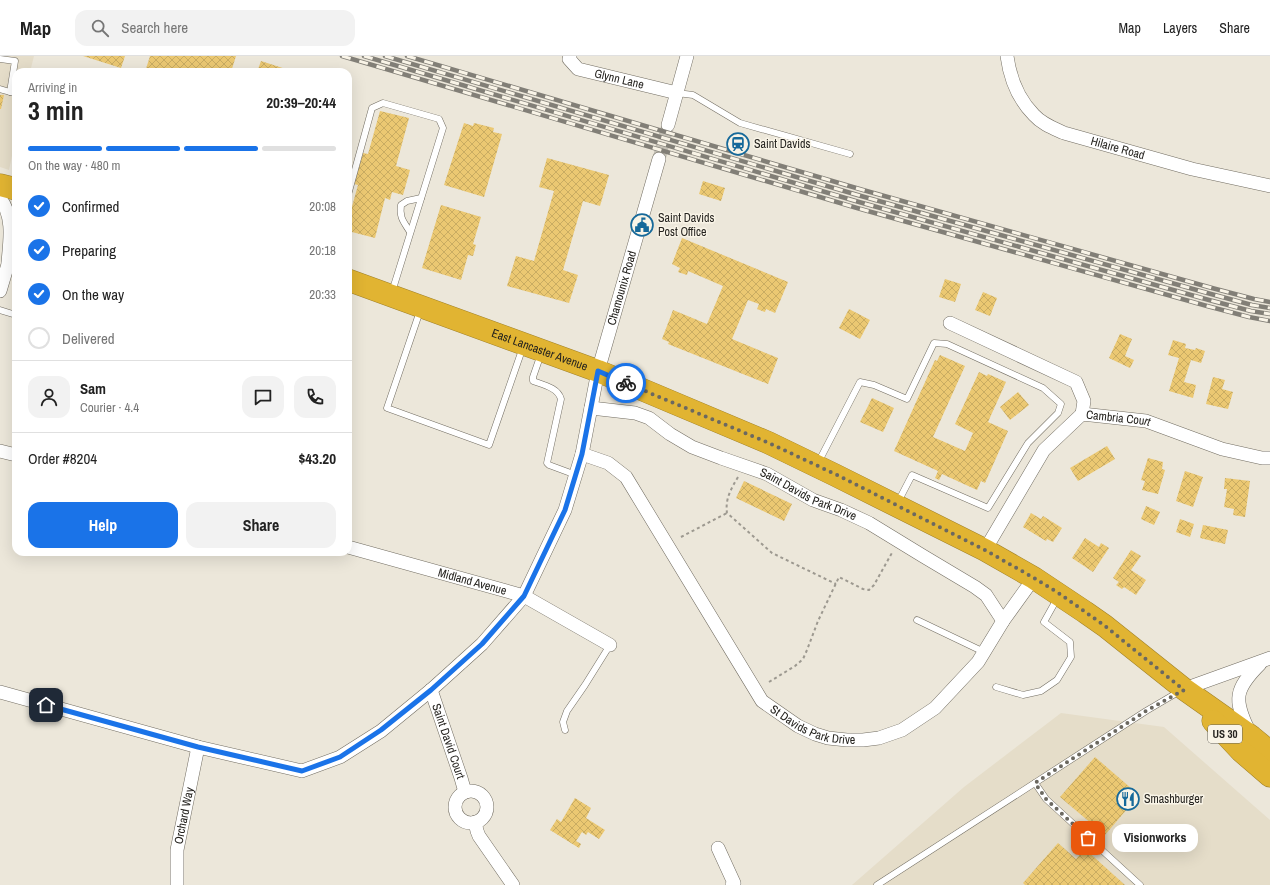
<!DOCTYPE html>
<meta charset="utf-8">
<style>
:root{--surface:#fff;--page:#f2f2f2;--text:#222;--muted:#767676;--line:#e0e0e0;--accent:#1a73e8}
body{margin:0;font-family:"Archivo Narrow",sans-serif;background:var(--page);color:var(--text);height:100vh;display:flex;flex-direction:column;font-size:15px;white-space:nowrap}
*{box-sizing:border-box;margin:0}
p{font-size:13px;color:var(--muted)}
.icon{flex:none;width:22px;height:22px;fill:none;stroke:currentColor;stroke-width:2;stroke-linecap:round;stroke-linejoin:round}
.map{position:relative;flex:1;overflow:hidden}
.side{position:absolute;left:12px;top:12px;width:340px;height:488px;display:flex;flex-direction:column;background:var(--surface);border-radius:12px;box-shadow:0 4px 16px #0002}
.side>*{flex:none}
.pin{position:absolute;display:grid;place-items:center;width:34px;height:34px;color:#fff;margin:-17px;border-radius:8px;box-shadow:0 2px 6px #0006}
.courier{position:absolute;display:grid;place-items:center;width:40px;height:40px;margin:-20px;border:3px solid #1a73e8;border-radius:50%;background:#fff;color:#222;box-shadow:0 1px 5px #0007}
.bubble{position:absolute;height:28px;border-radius:12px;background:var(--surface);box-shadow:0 4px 16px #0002;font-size:13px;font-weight:800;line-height:28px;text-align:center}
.headline em{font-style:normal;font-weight:800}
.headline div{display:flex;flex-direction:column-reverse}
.headline{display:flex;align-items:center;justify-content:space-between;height:68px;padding:0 16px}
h1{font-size:26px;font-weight:800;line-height:30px}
.bar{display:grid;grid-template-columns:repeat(4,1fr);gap:6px 4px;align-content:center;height:48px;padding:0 16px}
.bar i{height:5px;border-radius:3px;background:var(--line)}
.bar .active{background:var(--accent)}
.bar p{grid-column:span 4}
.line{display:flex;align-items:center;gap:10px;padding:0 16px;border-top:1px solid var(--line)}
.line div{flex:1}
.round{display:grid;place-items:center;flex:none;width:42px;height:42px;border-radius:12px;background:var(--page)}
ol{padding:0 16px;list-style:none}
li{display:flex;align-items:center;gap:12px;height:44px}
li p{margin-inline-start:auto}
li .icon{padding:4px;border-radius:50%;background:var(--accent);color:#fff;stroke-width:4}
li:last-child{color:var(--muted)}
li i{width:22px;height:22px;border:2px solid var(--line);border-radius:50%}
.primary-button{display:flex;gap:8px;margin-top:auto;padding:8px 16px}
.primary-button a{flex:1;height:46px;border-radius:12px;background:var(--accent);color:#fff;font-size:16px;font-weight:800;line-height:46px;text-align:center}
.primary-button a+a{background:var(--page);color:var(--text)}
header{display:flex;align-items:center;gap:24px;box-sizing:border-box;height:56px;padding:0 20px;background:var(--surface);border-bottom:1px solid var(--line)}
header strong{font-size:19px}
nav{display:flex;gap:22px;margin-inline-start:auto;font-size:14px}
.search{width:280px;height:36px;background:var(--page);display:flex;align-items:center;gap:10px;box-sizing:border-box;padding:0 14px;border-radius:12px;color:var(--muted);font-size:15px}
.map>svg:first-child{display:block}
.built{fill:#e5ddc9}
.building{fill:url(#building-cross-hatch)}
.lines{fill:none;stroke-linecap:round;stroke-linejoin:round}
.street-tunnel{stroke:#c4c0b5;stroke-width:13;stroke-dasharray:13 6;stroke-linecap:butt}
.lane-casing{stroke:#726d62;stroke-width:7}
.street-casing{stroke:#726d62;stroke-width:14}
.highway-casing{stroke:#9f812b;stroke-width:23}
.path{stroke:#9d9990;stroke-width:2;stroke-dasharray:3 3;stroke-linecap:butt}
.lane{stroke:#fff;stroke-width:6}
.street{stroke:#fff;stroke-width:13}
.highway{stroke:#e1b432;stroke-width:22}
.rail-casing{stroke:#827f77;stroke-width:4.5}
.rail{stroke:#f9f4e7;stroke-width:3;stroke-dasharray:9;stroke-linecap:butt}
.done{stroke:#6b6860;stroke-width:4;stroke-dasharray:0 7.2}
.route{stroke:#1a73e8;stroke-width:5}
.labels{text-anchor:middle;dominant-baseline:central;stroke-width:3;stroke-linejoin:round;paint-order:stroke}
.shield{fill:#f9f4e7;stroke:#65625b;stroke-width:1}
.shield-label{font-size:11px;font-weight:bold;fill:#25231f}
.street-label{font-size:12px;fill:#25231f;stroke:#f9f4e7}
.poi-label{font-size:12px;fill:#25231f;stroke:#f9f4e7;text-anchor:start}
</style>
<header>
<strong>Map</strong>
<div class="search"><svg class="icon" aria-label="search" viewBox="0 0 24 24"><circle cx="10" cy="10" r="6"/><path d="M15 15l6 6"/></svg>Search here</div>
<nav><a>Map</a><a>Layers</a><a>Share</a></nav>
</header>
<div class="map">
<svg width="1270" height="829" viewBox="0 0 1270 829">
<defs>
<pattern id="building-cross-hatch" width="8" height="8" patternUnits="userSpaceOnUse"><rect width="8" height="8" fill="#ebc872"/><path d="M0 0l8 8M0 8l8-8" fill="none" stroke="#c9ac62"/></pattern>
</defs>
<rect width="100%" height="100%" fill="#ece7da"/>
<g class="built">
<path d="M 0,0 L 34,0 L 30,16 L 16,16 L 16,81 L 9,114 L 0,111 Z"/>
<path d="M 1061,657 L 1164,671 L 1270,764 L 1270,829 L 852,829 L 964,731 Z"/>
</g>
<g class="building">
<path d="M 83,0 L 125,0 L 121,12 Z"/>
<path d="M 150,0 L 236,0 L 231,16 L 145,16 Z"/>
<path d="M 261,5 L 295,16 L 257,16 Z"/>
<path d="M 0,39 L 4,39 L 1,53 L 0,53 Z"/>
<path d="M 380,55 L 409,62 L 396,110 L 410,114 L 403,139 L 392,136 L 390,144 L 385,142 L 375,182 L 348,175 L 348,165 L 358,129 L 354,128 L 363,97 L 368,98 Z"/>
<path d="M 464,67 L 473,70 L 474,67 L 494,72 L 493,76 L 502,78 L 484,141 L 444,129 Z"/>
<path d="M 547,102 L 609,119 L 600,150 L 583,145 L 563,214 L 578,219 L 569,247 L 507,230 L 516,200 L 534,205 L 554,135 L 539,131 Z"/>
<path d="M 703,125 L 725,132 L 721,145 L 699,138 Z"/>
<path d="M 441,149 L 481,161 L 473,188 L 476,189 L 473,200 L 468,199 L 461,224 L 422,212 Z"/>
<path d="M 682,182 L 788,226 L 775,257 L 766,253 L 765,256 L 757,253 L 759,248 L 748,244 L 732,283 L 778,302 L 768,328 L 668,288 L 669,286 L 662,283 L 673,254 L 707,268 L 723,230 L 688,215 L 687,219 L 678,216 L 680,212 L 672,208 Z"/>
<path d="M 945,223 L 961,228 L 955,246 L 939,241 Z"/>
<path d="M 983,236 L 997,242 L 990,260 L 975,254 Z"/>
<path d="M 849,253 L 870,264 L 860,283 L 839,272 Z"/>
<path d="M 1120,278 L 1132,283 L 1125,300 L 1134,304 L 1130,312 L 1109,302 Z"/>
<path d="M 1173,284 L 1186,288 L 1185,292 L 1195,294 L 1196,292 L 1205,295 L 1201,307 L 1191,304 L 1184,326 L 1196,329 L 1193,342 L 1169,335 L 1179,302 L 1168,299 Z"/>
<path d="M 940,299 L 965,310 L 933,381 L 965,395 L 973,377 L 955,368 L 979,316 L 987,320 L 988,318 L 1006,326 L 988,366 L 1008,375 L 985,427 L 981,425 L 977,434 L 942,418 L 939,424 L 935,422 L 938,415 L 894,395 L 935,304 L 937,305 Z"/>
<path d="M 1213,321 L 1225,324 L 1222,333 L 1233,336 L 1228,353 L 1206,348 Z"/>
<path d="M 1018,336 L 1029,349 L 1010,364 L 1000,351 Z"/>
<path d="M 872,342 L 894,352 L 883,376 L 860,366 Z"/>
<path d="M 1107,390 L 1115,403 L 1078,425 L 1070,412 Z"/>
<path d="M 1148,402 L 1163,406 L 1162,413 L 1165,414 L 1158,438 L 1142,434 L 1145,425 L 1141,424 Z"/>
<path d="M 1185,415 L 1203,421 L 1193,451 L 1176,445 Z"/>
<path d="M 1225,422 L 1250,425 L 1245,461 L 1233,459 L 1234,453 L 1224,451 L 1227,433 L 1224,433 Z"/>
<path d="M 744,425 L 792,448 L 784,465 L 736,442 Z"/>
<path d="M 1146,450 L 1160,456 L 1154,469 L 1141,463 Z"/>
<path d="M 1031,457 L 1041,463 L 1043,460 L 1062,472 L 1053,486 L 1047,483 L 1046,485 L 1023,471 Z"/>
<path d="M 1180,463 L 1194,468 L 1190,481 L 1176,476 Z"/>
<path d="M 1203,469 L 1228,474 L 1225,488 L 1200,482 Z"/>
<path d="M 1085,482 L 1099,491 L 1101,487 L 1109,492 L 1093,516 L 1072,502 Z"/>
<path d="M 1131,494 L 1141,500 L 1131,514 L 1146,524 L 1136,539 L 1124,531 L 1122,533 L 1116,529 L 1119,526 L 1113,522 Z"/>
<path d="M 1095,701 L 1139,739 L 1105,779 L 1060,741 Z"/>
<path d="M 575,742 L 591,752 L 586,762 L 605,774 L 599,783 L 588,776 L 586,779 L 582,776 L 576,785 L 581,788 L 579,792 L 550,774 L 557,763 L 561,766 Z"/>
<path d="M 1058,787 L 1076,803 L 1085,793 L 1125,829 L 1025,829 L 1023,827 Z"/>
</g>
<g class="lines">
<path class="street-tunnel" d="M 659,103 L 668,69"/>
<g class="lane-casing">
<g id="lane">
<path d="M 0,3 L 15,5 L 10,36 L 16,37"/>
<path d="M 0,33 L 10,36"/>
<path d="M 677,37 L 693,39 L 740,67 L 850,98"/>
<path d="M 348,139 L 372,52 L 383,47 L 439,63 L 443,72 L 392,236"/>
<path d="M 410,176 C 404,166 399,162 401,149 L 407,145 L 421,142"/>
<path d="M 0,254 L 16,259"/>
<path d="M 420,255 L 387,352 L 489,389 L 523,291"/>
<path d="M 541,298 L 533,321 L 533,325 C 544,329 558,332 561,343 L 547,407 L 549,409 L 576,419"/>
<path d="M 818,407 L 860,326 L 874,329 L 907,343 L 934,287 L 947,288 L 1043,332 L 1061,348 L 1058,357 L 1028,387 L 988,452 L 912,419 L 898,446"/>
<path d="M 917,564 L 984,596"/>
<path d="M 996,631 L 1023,639 L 1041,635 L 1057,624 L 1071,601 L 1070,586 L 1044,566 L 1058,541"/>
<path d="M 565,674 L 563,666 L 567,655 L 585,629 L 610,589"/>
<path d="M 1035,727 L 1046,743 L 1140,829"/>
<path d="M 877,829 L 1146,655 L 1180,635"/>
</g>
</g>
<g class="street-casing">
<g id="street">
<path id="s1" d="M 570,0 L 569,3 L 578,13 L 677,37"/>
<path id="s2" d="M 1007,0 C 1010,22 1018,43 1034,59 C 1042,68 1053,72 1064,77 L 1192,113 L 1270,130"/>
<path d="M 668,69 L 687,0"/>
<path d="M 0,142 C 14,161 10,184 8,206"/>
<path d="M 0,235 L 11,198"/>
<path d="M 950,267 L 1076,326 L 1084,345 L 1082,358"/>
<path id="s3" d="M 591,352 L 635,357 L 649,362 L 670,378 L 692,391 L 721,402 L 767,418 L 813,444 L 841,454 L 869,467 L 923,500 L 975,531 L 986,539 L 1003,565"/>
<path d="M 0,395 L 16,399"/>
<path id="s4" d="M 582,398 L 608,407 L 626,421 L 762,645 L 798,670 L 815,678 L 828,682 L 847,684 L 863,684 L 879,682 L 902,674 L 935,652 L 978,606 L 1003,565 L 1034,522"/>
<path id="s5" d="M 348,491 L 524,540 L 610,589"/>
<path id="s6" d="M 985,494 L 1044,394 L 1082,358 L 1146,365 L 1222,393 L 1262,402 L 1270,402"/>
<path d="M 1184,633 L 1270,602"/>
<path id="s7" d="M 431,634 L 461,722 L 465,736"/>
<path id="s8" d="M 0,636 L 198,691 L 302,715 L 340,701 L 381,675 L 431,634 L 482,588 L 524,540 L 565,454 L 582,398 L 598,315 L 659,103"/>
<path d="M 1249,675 C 1233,643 1235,633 1260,608"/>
<circle cx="471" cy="751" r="16"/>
<path d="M 475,766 L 477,775 L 479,780 L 513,829"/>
<path d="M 718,792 L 734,827 L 732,829"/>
<path id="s9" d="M 177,829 L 177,794 L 198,691"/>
</g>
</g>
<g class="highway-casing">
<g id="highway">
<path d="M 0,129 L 16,133"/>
<path id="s10" d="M 348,224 L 598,315 L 769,387 L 835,419 L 985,494 L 1034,522 L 1085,556 L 1105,570 L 1184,633 L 1252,681 L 1270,696"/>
<path d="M 1213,665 L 1241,695 L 1270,720"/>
</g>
</g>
<g class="path">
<path d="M 738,421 C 731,433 725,443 727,457 L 772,497 L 836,528"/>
<path d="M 681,481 L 727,457"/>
<path d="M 769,626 L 795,610 L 803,603 L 807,594 L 818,565 L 839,521 L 863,533 L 869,534 L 874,529 L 893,495"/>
</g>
<use href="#lane" class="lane"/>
<use href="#street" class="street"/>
<use href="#highway" class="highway"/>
<g class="rail-casing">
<g id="rail">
<path d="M 342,0 L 857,152 L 1207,250 L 1249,261 L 1270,265"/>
<path d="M 364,0 L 859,146 L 1209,244 L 1251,255 L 1270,258"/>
<path d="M 385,0 L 861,140 L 1211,238 L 1252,249 L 1270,252"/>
<path d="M 407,0 L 863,134 L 1212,232 L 1254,243 L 1270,246"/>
</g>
</g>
<use href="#rail" class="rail"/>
</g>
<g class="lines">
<path class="done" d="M 626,327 L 769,387 L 835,418 L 985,494 L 1034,522 L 1060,538 L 1105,570 L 1184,634 L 1146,655 L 1035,727 L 1046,743 L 1088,782"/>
<path class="route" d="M 46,649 L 198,691 L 302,715 L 340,701 L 381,674 L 431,634 L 482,588 L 524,540 L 565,454 L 582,398 L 598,315 L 626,327"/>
</g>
<defs>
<g id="station-ring" transform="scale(1.15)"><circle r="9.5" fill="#f9f4e7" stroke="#16699a" stroke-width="1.5"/><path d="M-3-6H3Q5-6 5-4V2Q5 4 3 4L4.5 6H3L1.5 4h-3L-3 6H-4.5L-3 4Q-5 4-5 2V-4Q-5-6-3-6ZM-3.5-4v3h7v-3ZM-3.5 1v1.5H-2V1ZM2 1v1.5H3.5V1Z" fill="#16699a"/></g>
<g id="civic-ring" transform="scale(1.15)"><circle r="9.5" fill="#f9f4e7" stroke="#16699a" stroke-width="1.5"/><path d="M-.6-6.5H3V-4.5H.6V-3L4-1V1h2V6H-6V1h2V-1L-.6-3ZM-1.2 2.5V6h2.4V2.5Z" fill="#16699a"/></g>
<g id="restaurant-ring" transform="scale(1.15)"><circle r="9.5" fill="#f9f4e7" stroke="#16699a" stroke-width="1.5"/><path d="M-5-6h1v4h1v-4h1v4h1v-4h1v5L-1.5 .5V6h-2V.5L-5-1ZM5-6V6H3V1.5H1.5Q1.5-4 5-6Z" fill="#16699a"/></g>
</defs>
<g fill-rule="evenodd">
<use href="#station-ring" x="738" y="88"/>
<use href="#civic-ring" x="642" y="169"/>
<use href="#restaurant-ring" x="1128" y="743"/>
</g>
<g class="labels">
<rect class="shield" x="1208" y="669" width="34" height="18" rx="3"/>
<g class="shield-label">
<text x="1225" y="678">US 30</text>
</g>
<g class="street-label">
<text stroke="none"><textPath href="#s1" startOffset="59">Glynn Lane</textPath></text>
<text stroke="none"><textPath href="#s2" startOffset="157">Hilaire Road</textPath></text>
<text stroke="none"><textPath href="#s8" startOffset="923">Chamounix Road</textPath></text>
<text stroke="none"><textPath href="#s10" startOffset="204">East Lancaster Avenue</textPath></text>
<text stroke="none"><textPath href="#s6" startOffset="205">Cambria Court</textPath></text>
<text stroke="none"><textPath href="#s3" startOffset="237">Saint Davids Park Drive</textPath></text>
<text stroke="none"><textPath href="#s5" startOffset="129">Midland Avenue</textPath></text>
<text stroke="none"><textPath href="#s4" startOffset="370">St Davids Park Drive</textPath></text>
<text stroke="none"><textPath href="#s7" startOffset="54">Saint David Court</textPath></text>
<text stroke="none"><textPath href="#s9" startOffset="70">Orchard Way</textPath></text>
</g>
<g class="poi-label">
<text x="754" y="88">Saint Davids</text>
<text x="658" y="162">Saint Davids<tspan x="658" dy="14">Post Office</tspan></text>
<text x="1144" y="743">Smashburger</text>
</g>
</g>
</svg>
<div class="pin" style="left:1088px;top:782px;background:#ea580c"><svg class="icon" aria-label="bag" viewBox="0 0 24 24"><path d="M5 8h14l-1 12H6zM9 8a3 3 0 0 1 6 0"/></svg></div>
<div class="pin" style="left:46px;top:649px;background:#1f2937"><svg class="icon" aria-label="home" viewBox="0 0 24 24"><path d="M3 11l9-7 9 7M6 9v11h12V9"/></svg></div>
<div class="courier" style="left:626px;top:327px"><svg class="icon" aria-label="bike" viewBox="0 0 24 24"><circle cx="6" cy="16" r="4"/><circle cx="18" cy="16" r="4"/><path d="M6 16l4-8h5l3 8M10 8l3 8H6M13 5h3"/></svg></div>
<div class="bubble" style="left:1112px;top:768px;width:86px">Visionworks</div>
<section class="side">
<div class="headline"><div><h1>3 min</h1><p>Arriving in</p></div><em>20:39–20:44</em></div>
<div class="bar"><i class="active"></i><i class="active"></i><i class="active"></i><i></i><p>On the way · 480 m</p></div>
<ol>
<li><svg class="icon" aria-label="check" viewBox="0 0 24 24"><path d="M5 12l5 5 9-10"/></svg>Confirmed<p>20:08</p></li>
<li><svg class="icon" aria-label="check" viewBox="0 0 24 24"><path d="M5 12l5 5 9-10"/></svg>Preparing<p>20:18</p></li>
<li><svg class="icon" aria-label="check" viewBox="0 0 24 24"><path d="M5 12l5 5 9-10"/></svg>On the way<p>20:33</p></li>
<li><i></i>Delivered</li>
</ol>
<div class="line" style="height:72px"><a class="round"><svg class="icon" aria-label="person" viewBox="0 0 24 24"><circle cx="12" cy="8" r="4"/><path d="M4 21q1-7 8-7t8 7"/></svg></a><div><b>Sam</b><p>Courier · 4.4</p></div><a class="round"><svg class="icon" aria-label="chat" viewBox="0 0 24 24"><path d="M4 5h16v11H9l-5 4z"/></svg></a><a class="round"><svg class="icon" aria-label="phone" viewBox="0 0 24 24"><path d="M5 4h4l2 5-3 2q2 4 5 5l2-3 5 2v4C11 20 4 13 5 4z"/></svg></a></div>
<div class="line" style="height:52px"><div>Order #8204</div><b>$43.20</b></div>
<div class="primary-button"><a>Help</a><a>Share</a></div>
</section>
</div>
